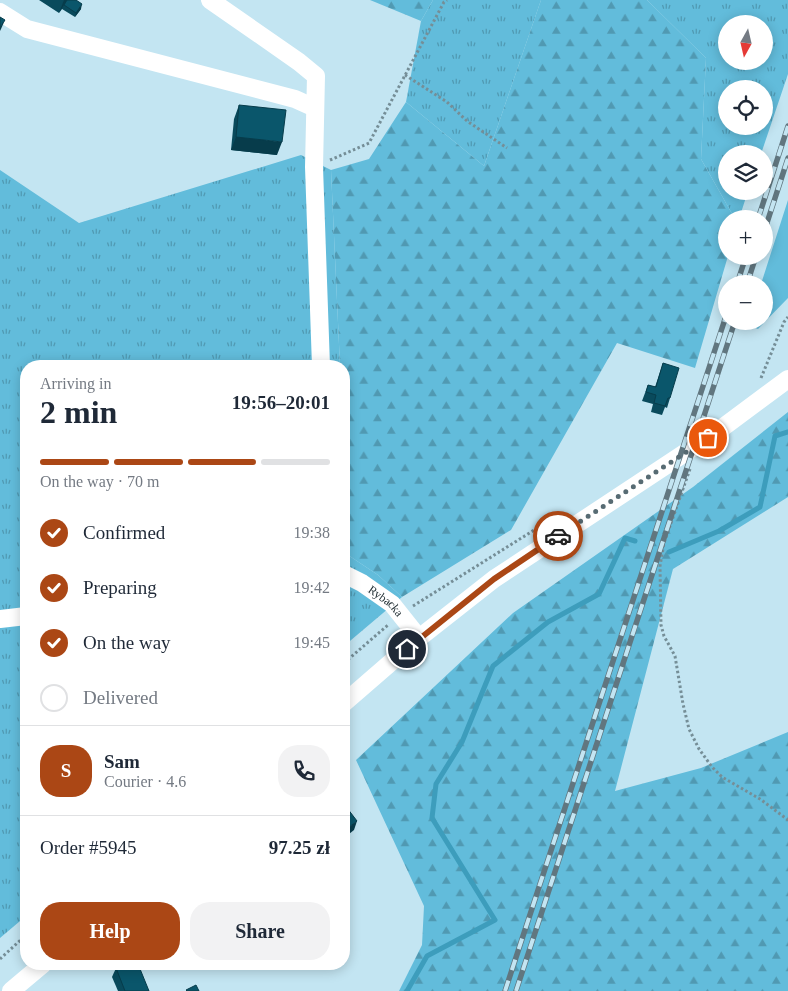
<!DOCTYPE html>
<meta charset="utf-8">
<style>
:root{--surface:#fff;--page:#f2f2f3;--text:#1f2937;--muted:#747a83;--line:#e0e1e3;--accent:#ab4715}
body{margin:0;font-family:Georgia,serif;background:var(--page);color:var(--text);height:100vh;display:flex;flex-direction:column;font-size:19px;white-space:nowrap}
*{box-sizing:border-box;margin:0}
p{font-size:16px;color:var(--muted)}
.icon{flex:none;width:28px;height:28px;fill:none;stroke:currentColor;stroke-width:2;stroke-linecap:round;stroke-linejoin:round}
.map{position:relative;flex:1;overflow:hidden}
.drawer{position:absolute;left:20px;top:360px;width:330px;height:610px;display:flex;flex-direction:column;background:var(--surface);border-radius:20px;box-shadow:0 2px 12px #0003}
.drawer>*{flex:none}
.needle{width:32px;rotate:188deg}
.tools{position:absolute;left:718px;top:15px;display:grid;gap:10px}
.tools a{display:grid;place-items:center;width:55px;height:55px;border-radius:50%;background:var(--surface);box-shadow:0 2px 12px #0003;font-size:25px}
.pin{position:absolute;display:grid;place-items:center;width:42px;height:42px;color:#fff;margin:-21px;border:2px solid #fff;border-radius:50%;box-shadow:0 1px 5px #0007}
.courier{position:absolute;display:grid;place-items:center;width:50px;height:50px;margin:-25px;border:4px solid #ab4715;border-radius:50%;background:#fff;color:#222;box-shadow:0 1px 6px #0007}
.overview em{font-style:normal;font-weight:700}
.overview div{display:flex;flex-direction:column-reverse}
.overview{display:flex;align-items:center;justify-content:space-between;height:85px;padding:0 20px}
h1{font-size:32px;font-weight:700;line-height:38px}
.bar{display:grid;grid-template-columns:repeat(4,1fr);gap:8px 5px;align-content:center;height:60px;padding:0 20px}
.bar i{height:6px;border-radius:4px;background:var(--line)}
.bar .active{background:var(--accent)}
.bar p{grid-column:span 4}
.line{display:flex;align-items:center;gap:12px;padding:0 20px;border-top:1px solid var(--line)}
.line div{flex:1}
.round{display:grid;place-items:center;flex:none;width:52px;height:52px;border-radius:20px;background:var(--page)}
ol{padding:0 20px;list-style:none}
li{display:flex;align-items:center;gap:15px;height:55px}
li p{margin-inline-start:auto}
li .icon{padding:5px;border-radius:50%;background:var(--accent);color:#fff;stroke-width:4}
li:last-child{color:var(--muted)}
li i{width:28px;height:28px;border:2px solid var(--line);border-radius:50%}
.button{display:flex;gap:10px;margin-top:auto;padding:10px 20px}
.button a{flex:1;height:58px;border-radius:20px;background:var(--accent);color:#fff;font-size:20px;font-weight:700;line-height:58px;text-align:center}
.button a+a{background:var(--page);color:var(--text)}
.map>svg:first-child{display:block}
.grass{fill:url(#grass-tufts);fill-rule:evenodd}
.forest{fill:url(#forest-firs)}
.garden{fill:#62bcdb}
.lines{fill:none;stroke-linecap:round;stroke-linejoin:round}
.stream{stroke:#3d9dbc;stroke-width:5}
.path{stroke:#758e97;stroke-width:3;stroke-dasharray:2.5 2.5;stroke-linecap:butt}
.minor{stroke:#fff;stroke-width:18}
.rail-casing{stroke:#61767f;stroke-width:5.5}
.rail{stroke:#c3e5f2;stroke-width:4;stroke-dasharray:11;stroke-linecap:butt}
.wall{fill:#094a5c}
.shaded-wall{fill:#073c4b}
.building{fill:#0a566b;stroke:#073c4b}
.done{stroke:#576b73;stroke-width:5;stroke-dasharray:0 9}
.route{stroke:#ab4715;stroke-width:6}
.labels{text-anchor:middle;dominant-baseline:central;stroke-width:5;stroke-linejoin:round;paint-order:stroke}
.street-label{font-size:12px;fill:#1d2a2f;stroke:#c3e5f2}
</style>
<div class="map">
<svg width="788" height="991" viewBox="0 0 788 991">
<defs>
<pattern id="grass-tufts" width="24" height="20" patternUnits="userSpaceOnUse" patternTransform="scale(1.25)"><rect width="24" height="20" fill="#62bcdb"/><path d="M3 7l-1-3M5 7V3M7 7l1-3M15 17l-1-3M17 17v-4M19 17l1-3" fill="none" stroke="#5099b2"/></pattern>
<pattern id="forest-firs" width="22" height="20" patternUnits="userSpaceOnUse" patternTransform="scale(1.25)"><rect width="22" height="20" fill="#62bcdb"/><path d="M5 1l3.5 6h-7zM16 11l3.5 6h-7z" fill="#5099b2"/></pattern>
</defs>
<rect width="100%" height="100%" fill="#c3e5f2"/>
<g class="grass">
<path d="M 433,0 L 541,0 L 484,166 L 406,102 L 421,21 Z"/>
<path d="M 647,0 L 788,0 L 788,74 L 761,154 L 726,154 L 726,191 L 748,191 L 739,219 L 735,219 L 701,159 L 706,58 ZM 726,24 L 764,24 L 764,61 L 726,61 ZM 726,89 L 764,89 L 764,126 L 726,126 Z"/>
<path d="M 301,155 L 331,170 L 340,366 L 26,366 L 26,916 L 0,938 L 0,170 L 79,223 Z"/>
<path d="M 344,461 L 348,555 L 378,575 L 402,597 L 344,646 Z"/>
</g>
<g class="forest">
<path d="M 370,0 L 433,0 L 421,21 Z"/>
<path d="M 541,0 L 647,0 L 706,58 L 701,159 L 735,219 L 726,219 L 726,256 L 728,256 L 695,368 L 617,343 L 511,530 L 402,597 L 378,575 L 348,555 L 344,461 L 344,366 L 340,366 L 331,170 L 369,159 L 406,102 L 484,166 Z"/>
<path d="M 788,412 L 788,497 L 673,569 L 615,791 L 701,768 L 788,732 L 788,991 L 399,991 L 422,945 L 424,906 L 356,760 L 513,613 L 693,487 Z"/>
</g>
<path class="garden" d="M 788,200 L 788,298 L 758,329 L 748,325 L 749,321 L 764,321 L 764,284 L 761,284 Z"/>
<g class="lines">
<g class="stream">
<path d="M 669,552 L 719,531 L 760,507 L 775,436 L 788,432"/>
<path d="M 407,991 L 427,956 L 495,920 L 432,818 L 436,784 L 462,742 L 493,666 L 548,622 L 599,594 L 625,538 L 635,541"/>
</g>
<g class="path">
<path d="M 405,75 L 447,102 L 467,121 L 507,148"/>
<path d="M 330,160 L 369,143 L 444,2 L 447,0"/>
<path d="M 761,378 L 784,322 L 788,317"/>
<path d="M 690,469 L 664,543 L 660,566 L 661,625 L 664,636 L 675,656 L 683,704 L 689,729 L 699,749 L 712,767 L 722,777 L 760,799 L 788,820"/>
<path d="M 413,606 L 539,527"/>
<path d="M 344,663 L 388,625"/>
<path d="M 0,959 L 26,935"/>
</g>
<g class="minor">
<path d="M 210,0 L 299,62 L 316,76 L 314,167 L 321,366"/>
<path d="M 0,12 L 27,29 L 295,99 L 315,108"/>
<path id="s1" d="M 344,574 L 362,583 L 392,604 L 419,638"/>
<path d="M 0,619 L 26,616"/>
<path d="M 344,703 L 419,638 L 494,579 L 718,431 L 788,379"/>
<path d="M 11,991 L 43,964"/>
</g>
<g class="rail-casing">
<g id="rail">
<path d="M 758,219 L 788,126"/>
<path d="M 764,232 L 788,158"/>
<path d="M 737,284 L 746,256"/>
<path d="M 747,284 L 756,256"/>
<path d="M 505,991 L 726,316"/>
<path d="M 516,991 L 735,321"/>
</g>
</g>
<use href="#rail" class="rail"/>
</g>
<g class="wall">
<path d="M 39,0 L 76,0 L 81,9 L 75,17 L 62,9 L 59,13 Z"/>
<path d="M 239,105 L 277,155 L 231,150 L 234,119 Z"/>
<path d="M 663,363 L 670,398 L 667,408 L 665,407 L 662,415 L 651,412 L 653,404 L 642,401 L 648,385 L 655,387 Z"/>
<path d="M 116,968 L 149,991 L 118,991 L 112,977 Z"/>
</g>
<g class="shaded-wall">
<path d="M 64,0 L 68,0 L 64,5 L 59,13 Z"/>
<path d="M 82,4 L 81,9 L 75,17 L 76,13 Z"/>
<path d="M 5,20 L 1,29 L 0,31 L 0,27 Z"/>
<path d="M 236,137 L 282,142 L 277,155 L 231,150 Z"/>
<path d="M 357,821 L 354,830 L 344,838 L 344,831 Z"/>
</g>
<g class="building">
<path d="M 67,0 L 76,0 L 82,4 L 76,13 L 64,5 Z"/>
<path d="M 0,17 L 5,20 L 0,27 Z"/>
<path d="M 239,105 L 286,110 L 282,142 L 236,137 Z"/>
<path d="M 663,363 L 679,368 L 670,398 L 668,398 L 665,406 L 654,403 L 656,395 L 646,392 L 648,385 L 656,387 Z"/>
<path d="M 344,804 L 357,821 L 344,831 Z"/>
<path d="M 126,964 L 138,964 L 149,991 L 125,991 L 116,968 Z"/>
<path d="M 196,985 L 199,991 L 187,991 L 186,990 Z"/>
</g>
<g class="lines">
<path class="done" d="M 558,536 L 708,438"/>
<path class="route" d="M 407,649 L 494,579 L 558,536"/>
</g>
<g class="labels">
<g class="street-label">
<text stroke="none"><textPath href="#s1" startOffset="50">Rybacka</textPath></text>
</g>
</g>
</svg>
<div class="tools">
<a><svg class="needle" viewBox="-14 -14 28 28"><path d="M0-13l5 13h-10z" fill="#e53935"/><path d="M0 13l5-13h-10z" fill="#747a83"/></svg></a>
<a><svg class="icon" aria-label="locate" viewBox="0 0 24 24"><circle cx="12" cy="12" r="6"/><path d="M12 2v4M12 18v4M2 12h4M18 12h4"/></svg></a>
<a><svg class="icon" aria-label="layers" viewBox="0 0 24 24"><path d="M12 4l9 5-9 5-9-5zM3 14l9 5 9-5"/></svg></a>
<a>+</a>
<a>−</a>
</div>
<div class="pin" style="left:708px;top:438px;background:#ea580c"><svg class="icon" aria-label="bag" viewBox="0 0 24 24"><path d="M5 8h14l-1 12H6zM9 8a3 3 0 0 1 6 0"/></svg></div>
<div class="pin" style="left:407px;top:649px;background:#1f2937"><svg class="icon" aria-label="home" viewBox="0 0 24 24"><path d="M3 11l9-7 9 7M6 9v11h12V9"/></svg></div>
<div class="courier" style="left:558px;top:536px"><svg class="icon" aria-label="car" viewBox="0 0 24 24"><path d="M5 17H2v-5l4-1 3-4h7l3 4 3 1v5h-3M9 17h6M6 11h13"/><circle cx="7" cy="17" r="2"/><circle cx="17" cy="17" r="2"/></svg></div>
<section class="drawer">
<div class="overview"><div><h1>2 min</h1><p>Arriving in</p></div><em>19:56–20:01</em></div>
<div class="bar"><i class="active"></i><i class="active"></i><i class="active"></i><i></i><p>On the way · 70 m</p></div>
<ol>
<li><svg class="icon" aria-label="check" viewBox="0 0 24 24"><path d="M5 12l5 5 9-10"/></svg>Confirmed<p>19:38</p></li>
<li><svg class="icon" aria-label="check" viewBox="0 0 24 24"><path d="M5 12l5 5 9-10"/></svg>Preparing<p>19:42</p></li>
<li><svg class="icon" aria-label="check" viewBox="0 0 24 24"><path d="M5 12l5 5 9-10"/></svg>On the way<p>19:45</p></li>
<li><i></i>Delivered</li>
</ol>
<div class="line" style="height:90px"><b class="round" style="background:var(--accent);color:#fff">S</b><div><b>Sam</b><p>Courier · 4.6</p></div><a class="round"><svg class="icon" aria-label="phone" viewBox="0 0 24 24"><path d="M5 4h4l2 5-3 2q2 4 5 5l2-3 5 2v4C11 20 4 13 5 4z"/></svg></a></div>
<div class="line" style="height:65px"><div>Order #5945</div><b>97.25 zł</b></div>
<div class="button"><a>Help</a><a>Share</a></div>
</section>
</div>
